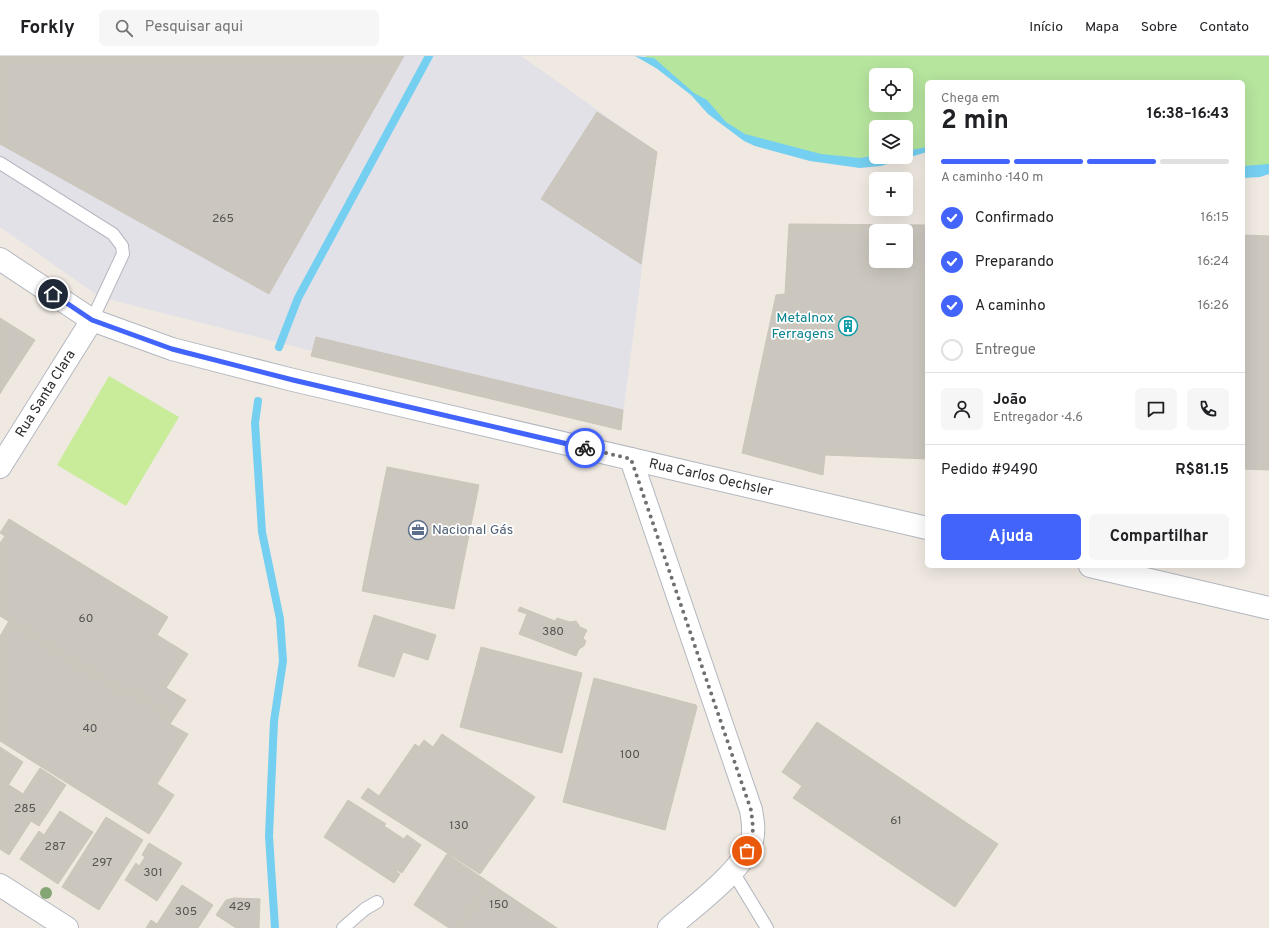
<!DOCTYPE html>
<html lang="pt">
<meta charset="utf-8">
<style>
:root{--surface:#fff;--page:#f6f6f6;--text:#202124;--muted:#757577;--line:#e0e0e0;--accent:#4264fb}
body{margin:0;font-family:Overpass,sans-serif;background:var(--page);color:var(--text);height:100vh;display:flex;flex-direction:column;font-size:15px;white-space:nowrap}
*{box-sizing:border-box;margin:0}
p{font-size:13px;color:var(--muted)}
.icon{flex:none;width:22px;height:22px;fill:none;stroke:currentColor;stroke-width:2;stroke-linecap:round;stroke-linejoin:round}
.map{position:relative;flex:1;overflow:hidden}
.sheet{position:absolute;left:925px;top:24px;width:320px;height:488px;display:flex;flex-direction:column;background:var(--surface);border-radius:6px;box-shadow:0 4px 16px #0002}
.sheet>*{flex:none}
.controls{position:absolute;left:869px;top:12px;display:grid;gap:8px}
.controls a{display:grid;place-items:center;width:44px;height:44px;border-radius:6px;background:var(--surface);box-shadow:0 4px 16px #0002;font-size:20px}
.pin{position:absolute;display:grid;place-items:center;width:34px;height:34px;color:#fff;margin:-17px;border:2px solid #fff;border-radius:50%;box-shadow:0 1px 4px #0007}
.courier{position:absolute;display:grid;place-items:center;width:40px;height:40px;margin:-20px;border:3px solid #4264fb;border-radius:50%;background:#fff;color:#222;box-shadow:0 1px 5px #0007}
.summary em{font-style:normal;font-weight:700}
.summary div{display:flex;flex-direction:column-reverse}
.summary{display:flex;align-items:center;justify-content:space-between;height:68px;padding:0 16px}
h1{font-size:26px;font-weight:700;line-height:30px}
.bar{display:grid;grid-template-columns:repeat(4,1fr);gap:6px 4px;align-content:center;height:48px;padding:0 16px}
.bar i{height:5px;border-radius:3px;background:var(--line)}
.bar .current{background:var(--accent)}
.bar p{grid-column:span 4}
.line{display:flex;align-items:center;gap:10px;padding:0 16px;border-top:1px solid var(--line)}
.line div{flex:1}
.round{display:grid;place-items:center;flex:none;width:42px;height:42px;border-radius:6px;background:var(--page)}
ol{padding:0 16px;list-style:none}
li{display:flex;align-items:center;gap:12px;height:44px}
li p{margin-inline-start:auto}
li .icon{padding:4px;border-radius:50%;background:var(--accent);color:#fff;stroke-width:4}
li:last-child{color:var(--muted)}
li i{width:22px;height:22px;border:2px solid var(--line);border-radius:50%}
.button{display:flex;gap:8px;margin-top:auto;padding:8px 16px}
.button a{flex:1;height:46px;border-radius:6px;background:var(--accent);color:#fff;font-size:16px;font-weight:700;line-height:46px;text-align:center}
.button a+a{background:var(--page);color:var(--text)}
header{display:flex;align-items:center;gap:24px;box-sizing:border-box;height:56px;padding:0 20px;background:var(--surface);border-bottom:1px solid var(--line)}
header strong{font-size:19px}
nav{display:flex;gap:22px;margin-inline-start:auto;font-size:14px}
.search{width:280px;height:36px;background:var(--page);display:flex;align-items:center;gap:10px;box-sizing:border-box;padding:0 14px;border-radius:6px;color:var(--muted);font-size:15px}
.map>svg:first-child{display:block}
.industrial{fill:#e3e1e8}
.green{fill:#b6e59e;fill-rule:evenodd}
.pitch{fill:#c9ec9a}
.water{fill:#75cff0}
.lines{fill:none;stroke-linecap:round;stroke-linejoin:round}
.stream{stroke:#75cff0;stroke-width:8}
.building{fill:#cbc7bf;stroke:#cbc5ba;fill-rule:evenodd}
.service-casing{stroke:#b4b7c1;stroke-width:14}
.minor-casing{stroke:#b4b7c1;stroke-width:24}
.secondary-casing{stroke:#b4b7c1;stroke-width:24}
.service{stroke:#fff;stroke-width:12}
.minor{stroke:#fff;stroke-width:22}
.secondary{stroke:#fff;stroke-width:22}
.tree{fill:#84a574}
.done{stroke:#726f6d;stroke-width:4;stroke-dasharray:0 7.2}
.route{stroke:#4264fb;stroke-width:5}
.labels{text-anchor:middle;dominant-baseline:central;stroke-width:3.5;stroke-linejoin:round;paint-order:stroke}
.number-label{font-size:12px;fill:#555452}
.culture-label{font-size:14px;fill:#0d838f;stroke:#fff;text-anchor:end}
.street-label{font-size:14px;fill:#2e2e2e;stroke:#fff}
.service-label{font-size:14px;fill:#4e5e75;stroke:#fff;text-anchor:start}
</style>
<header>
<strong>Forkly</strong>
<div class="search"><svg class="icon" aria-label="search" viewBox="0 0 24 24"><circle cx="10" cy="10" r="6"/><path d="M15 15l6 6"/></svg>Pesquisar aqui</div>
<nav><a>Início</a><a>Mapa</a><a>Sobre</a><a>Contato</a></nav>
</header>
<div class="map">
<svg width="1269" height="872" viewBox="0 0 1269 872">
<rect width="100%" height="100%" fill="#efe9e1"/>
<path class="industrial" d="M 0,0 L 521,0 L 657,96 L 621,374 L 100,241 L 0,171 Z"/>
<path class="green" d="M 645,0 L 1269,0 L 1269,112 L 1243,114 L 1243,26 L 927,26 L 927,94 L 906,100 L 906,71 L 876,71 L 876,101 L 862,107 L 746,83 ZM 876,19 L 906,19 L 906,49 L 876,49 Z"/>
<path class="pitch" d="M 109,320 L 179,361 L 126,450 L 57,409 Z"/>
<g class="water">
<path d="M 635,0 L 654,2 L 694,37 L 707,44 L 726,66 L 745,78 L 821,98 L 860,102 L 876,99 L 876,101 L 906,101 L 906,95 L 927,91 L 927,96 L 881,110 L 860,112 L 810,105 L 755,90 L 744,85 L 708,58 L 691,39 L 656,12 Z"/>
<path d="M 1269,108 L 1269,118 L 1260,121 L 1243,122 L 1243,110 Z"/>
</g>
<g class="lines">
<g class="stream">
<path d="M 279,291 L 298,242 L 429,0"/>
<path d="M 258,345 L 255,367 L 262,476 L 280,563 L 283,605 L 274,665 L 269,780 L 275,872"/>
</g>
</g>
<g class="building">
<path d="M 0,0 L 404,0 L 269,238 L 0,88 Z"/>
<path d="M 597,56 L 657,96 L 641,208 L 541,143 Z"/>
<path d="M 789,168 L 927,169 L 927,403 L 825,399 L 823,419 L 742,397 L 776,239 L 785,238 ZM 876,175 L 906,175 L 906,205 L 876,205 Z"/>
<path d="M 1243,179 L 1269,180 L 1269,414 L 1243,413 Z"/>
<path d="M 0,262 L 35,284 L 6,328 L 0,324 Z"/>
<path d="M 316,281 L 623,354 L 621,374 L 311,300 Z"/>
<path d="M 0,324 L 6,328 L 0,338 Z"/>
<path d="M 387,411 L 479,429 L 454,553 L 362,535 Z"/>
<path d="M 9,463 L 168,561 L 157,579 L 188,598 L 166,632 L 186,644 L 174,662 L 125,632 L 123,636 L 0,560 L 0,487 L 5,480 L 0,477 Z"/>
<path d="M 520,551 L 555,565 L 557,562 L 570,566 L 576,565 L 580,571 L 587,574 L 583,582 L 586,585 L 584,590 L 579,593 L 576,600 L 519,578 L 527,558 L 518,555 Z"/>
<path d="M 374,559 L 436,579 L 428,604 L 403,596 L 394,621 L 358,610 Z"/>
<path d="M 9,565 L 123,636 L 125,632 L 174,662 L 170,668 L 188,678 L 157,728 L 174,739 L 149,778 L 0,685 L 0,602 L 5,593 L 0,590 L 0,580 Z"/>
<path d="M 0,590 L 5,593 L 0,602 Z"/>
<path d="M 481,591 L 582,617 L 562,697 L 460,671 Z"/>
<path d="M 594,622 L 696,649 L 697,651 L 665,774 L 563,746 Z"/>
<path d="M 817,666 L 998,788 L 955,851 L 793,742 L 802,730 L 782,716 Z"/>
<path d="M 442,678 L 535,741 L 480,818 L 361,742 L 368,732 L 379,740 L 415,688 L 419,691 L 424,684 L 433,691 Z"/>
<path d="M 0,691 L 23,706 L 0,742 Z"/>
<path d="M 40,712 L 66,729 L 39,770 L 31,765 L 9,799 L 0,793 L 0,742 L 9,729 L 23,738 Z"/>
<path d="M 348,744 L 386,768 L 384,770 L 404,783 L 407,779 L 421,789 L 402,817 L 397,814 L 396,815 L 400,818 L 394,827 L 324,781 Z"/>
<path d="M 60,755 L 93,776 L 58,828 L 20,803 L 39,775 L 44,779 Z"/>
<path d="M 106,761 L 143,784 L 99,854 L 62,831 Z"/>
<path d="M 149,787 L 182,807 L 157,845 L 125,824 L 136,807 L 139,810 L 145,801 L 142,799 Z"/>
<path d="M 447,798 L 490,827 L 460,872 L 449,872 L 414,849 Z"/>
<path d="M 490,827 L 557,872 L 460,872 Z"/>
<path d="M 182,829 L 213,849 L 198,872 L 146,872 L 151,864 L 157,868 Z"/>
<path d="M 234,842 L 260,843 L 259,872 L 236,872 L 216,859 L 226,844 Z"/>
</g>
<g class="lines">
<g class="service-casing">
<g id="service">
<path d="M 0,107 L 113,178 L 122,190 L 123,198 L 92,264"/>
<path d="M 733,816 L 767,872"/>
<path d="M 343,872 L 365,853 L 377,846"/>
</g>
</g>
<g class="minor-casing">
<g id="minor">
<path d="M 631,403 L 751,754 C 753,765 755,777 751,788 C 740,817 693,851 669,872"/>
<path d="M 0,411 L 92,264"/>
<path d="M 0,829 L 67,872"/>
</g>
</g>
<g class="secondary-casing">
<g id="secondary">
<path d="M 0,203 L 92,264 L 172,293 L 293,324 L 927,472"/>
<path d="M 1090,510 L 1269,552"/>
</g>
</g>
<use href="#service" class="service"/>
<use href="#minor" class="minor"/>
<use href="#secondary" class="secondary"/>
</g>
<circle class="tree" cx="46" cy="837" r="6"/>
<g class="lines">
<path class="done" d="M 585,392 L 631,403 L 751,754 C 753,769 755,782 747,795"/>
<path class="route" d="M 53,238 L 92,264 L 172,293 L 293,324 L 585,392"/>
</g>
<defs>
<g id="building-ring" transform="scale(1)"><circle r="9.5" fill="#fff" stroke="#0f9aa8" stroke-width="1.5"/><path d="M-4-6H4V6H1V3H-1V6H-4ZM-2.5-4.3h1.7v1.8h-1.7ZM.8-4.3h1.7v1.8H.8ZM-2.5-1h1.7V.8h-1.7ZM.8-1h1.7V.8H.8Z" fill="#0f9aa8"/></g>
<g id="office-ring" transform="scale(1)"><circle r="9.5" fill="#fff" stroke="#5c6f8a" stroke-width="1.5"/><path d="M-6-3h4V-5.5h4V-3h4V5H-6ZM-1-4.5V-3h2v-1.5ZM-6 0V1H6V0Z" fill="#5c6f8a"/></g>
</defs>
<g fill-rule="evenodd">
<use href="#building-ring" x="848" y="270"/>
<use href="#office-ring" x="418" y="474"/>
</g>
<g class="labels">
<g class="number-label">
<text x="223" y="163">265</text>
<text x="86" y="563">60</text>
<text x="553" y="576">380</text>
<text x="90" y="673">40</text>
<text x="630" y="699">100</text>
<text x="25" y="753">285</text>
<text x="896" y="765">61</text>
<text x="459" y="770">130</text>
<text x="55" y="791">287</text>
<text x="102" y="807">297</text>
<text x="153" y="817">301</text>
<text x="499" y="849">150</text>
<text x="240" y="851">429</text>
<text x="186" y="856">305</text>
</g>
<g class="culture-label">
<text x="834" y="262">Metalnox<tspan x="834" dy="16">Ferragens</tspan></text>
</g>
<g class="street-label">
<text transform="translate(46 338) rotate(-58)">Rua Santa Clara</text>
<text transform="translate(711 422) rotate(13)">Rua Carlos Oechsler</text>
</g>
<g class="service-label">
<text x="432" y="474">Nacional Gás</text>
</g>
</g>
</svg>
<div class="controls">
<a><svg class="icon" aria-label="locate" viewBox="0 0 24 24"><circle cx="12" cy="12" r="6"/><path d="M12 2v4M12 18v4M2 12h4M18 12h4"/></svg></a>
<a><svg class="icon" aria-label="layers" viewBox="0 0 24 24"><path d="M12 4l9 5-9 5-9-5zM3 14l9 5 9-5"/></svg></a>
<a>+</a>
<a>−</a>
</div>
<div class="pin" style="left:747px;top:795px;background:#ea580c"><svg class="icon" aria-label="bag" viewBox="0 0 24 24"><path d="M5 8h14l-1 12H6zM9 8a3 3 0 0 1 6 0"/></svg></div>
<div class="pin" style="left:53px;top:238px;background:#1f2937"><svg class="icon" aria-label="home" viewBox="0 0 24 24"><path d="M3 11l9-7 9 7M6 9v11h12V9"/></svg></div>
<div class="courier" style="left:585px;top:392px"><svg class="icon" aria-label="bike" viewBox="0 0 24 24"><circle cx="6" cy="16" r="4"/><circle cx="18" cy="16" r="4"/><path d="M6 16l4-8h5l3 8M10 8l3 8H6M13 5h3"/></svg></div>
<section class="sheet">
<div class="summary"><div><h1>2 min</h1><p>Chega em</p></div><em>16:38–16:43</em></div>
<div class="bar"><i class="current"></i><i class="current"></i><i class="current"></i><i></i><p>A caminho · 140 m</p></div>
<ol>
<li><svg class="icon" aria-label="check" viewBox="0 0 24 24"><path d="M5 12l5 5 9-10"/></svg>Confirmado<p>16:15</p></li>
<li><svg class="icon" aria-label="check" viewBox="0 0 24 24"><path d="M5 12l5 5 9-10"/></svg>Preparando<p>16:24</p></li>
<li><svg class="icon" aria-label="check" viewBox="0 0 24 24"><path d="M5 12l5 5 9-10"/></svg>A caminho<p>16:26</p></li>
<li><i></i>Entregue</li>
</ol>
<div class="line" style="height:72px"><a class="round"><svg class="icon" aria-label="person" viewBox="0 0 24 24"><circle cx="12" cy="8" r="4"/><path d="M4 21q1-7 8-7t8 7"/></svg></a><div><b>João</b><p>Entregador · 4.6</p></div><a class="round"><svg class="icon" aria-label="chat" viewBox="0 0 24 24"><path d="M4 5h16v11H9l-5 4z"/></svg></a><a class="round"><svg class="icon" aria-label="phone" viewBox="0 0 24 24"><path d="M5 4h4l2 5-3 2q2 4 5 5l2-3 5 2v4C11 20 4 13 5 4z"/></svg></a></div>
<div class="line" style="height:52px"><div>Pedido #9490</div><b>R$81.15</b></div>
<div class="button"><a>Ajuda</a><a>Compartilhar</a></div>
</section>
</div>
